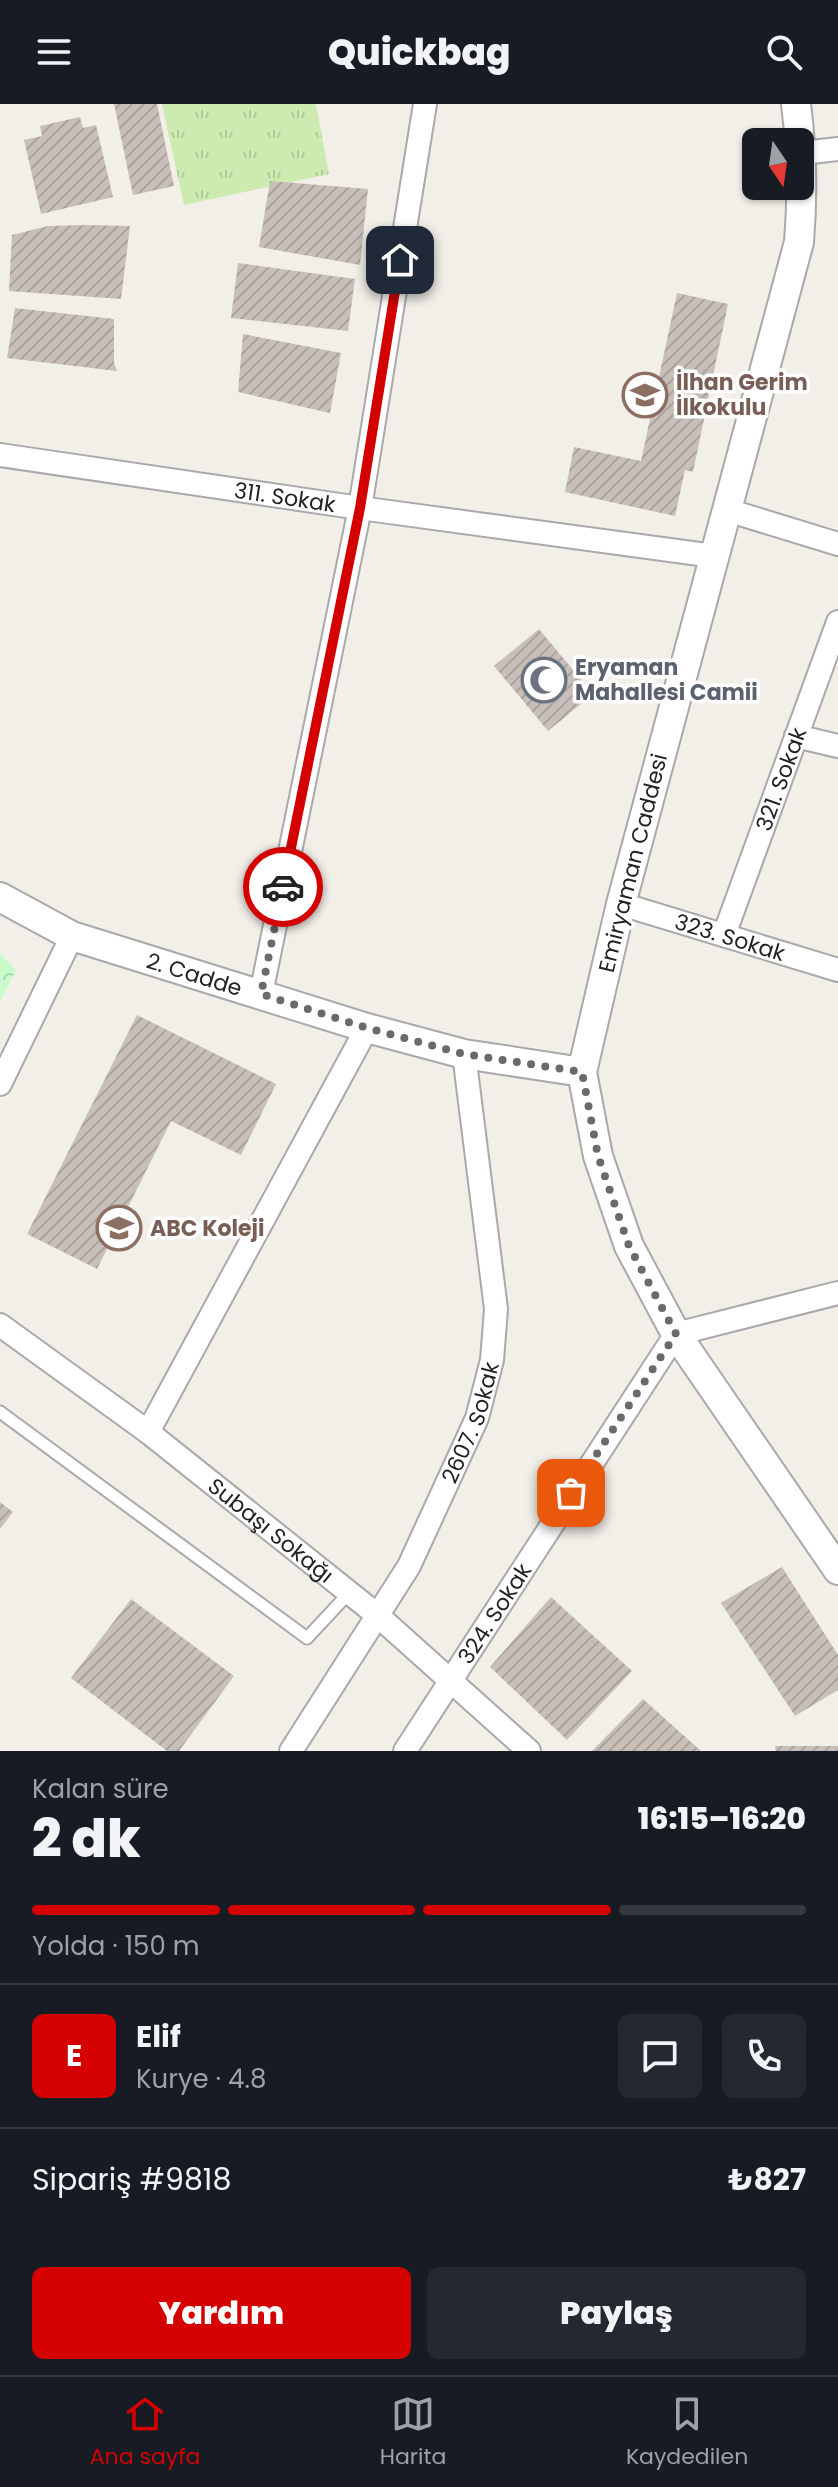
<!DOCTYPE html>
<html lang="tr">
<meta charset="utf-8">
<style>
:root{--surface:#171b24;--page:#242831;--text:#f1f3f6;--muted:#9ea1a6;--line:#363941;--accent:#d40000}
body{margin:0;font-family:Poppins,sans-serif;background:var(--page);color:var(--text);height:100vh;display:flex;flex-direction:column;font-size:30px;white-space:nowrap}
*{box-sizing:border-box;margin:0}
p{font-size:26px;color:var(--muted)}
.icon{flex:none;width:44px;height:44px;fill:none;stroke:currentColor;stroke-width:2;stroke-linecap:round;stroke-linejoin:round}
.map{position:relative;height:1647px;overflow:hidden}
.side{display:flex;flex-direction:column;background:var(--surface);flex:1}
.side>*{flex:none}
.needle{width:52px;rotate:167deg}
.controls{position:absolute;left:742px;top:24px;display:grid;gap:16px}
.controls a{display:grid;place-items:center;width:72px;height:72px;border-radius:12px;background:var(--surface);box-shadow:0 2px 6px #0004;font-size:40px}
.pin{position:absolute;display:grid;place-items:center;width:68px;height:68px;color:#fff;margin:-34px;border-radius:16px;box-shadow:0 4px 12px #0006}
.courier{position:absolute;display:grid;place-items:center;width:80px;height:80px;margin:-40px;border:6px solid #d40000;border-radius:50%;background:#fff;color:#222;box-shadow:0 2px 10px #0007}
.summary em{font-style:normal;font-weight:800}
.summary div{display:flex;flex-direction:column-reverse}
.summary{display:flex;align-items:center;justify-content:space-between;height:136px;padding:0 32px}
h1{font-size:52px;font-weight:800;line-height:60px}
.bar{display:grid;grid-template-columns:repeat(4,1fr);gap:12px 8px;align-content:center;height:96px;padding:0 32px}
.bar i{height:10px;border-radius:6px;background:var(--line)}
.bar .current{background:var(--accent)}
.bar p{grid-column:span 4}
.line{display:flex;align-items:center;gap:20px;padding:0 32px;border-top:2px solid var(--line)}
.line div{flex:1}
.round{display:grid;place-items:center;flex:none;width:84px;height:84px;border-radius:12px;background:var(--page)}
.primary-button{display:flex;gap:16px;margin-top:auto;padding:16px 32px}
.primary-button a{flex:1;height:92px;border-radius:12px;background:var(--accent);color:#fff;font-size:32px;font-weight:800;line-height:92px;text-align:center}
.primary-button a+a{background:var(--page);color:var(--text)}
header{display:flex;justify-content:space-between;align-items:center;height:104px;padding:0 32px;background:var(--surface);font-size:36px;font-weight:800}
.tab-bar{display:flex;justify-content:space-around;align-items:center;height:112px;border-top:2px solid var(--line);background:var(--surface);font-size:22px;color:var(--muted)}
.tab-bar a{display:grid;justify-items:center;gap:4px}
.tab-bar .current{color:var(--accent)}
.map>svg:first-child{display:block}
.grass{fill:url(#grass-tufts)}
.park{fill:url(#park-crowns)}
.building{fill:url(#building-hatch)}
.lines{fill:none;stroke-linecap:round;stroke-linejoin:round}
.service-casing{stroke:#a9a9a9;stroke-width:15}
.minor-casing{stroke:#a9a9a9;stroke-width:26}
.tertiary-casing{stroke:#a9a9a9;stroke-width:32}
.service{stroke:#fff;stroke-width:11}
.minor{stroke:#fff;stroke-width:22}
.tertiary{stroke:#fff;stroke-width:28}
.done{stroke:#6b6a68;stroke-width:8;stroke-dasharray:0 14.4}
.route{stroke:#d40000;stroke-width:10}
.labels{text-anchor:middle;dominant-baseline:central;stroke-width:7;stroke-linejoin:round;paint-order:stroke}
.education-label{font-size:22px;font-weight:bold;fill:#785e54;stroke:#fff;text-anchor:start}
.street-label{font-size:22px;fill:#222;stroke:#fff}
.worship-label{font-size:22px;font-weight:bold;fill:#5b616d;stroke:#fff;text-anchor:start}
</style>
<header><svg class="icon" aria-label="menu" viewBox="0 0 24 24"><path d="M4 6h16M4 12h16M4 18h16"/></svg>Quickbag<svg class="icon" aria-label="search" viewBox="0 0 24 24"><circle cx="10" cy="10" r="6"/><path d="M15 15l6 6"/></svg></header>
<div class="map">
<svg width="838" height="1647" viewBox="0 0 838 1647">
<defs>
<pattern id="grass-tufts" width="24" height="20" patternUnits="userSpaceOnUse" patternTransform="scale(2)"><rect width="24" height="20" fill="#cdebb0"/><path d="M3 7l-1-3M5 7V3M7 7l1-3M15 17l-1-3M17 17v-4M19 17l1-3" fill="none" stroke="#b0c997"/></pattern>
<pattern id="park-crowns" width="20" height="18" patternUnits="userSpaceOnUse" patternTransform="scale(2)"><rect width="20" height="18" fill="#c8facc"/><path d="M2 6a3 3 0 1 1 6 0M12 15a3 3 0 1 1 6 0" fill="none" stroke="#acd6af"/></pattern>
<pattern id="building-hatch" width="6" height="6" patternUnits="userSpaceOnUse" patternTransform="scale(2)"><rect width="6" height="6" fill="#c7bfb8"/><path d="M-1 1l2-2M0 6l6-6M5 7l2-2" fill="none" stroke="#aba49e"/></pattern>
</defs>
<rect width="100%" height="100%" fill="#f2efe9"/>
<path class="grass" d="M 162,0 L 316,0 L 329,70 L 184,101 Z"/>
<path class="park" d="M 0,849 L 16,866 L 0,898 Z"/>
<g class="building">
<path d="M 114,0 L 157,0 L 174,82 L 133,91 Z"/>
<path d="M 80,13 L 83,24 L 96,21 L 113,93 L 41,110 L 24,36 L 42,32 L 40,22 Z"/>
<path d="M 270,77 L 368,85 L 360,161 L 259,143 Z"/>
<path d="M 87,121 L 130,122 L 121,195 L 9,187 L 12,131 L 48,122 Z"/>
<path d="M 238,159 L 355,175 L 348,227 L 231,214 Z"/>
<path d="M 677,189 L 728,200 L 693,368 L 685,366 L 675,412 L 565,388 L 574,343 L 641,357 Z"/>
<path d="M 15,204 L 114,215 L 114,259 L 117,267 L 7,254 Z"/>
<path d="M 243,230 L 341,249 L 330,309 L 238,288 Z"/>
<path d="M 539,525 L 593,590 L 548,627 L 494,562 Z"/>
<path d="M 137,911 L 276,980 L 241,1051 L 171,1017 L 97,1165 L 27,1130 Z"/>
<path d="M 0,1398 L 13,1408 L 0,1425 Z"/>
<path d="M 782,1463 L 838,1551 L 838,1586 L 795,1612 L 721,1499 Z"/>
<path d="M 551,1493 L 632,1567 L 567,1636 L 490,1563 Z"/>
<path d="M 131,1495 L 234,1572 L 179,1647 L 167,1647 L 71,1574 Z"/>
<path d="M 643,1595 L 701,1647 L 592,1647 Z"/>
<path d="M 775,1642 L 838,1642 L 838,1647 L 776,1647 Z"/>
</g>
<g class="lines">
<g class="service-casing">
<path id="service" d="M 0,1308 L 307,1534 L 349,1489"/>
</g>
<g class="minor-casing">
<g id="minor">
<path d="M 803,49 L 838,45"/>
<path id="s1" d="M 0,351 L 360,404 L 714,452"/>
<path d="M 727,406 L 838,440"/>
<path d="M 796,632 L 838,642"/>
<path id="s2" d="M 621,800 L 838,866"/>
<path id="s3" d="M 724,831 L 838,518"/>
<path d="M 261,890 L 360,404 L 425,0"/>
<path d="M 0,980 L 72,832"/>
<path id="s4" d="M 0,1221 L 148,1328 L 376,1510 L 529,1647"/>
<path d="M 148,1328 L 367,924"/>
<path id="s5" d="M 291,1647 L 409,1462 L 477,1314 L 492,1256 L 496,1205 L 464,950"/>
<path id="s6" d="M 405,1647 L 676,1230 L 838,1189"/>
</g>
</g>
<g class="tertiary-casing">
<g id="tertiary">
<path d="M 796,0 C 802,47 803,90 799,138 L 621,800 L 582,968 L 598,1052 L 629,1142 L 676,1230 L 838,1466"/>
<path id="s7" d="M 0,793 L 72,832 L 367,924 L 464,950 L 582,968"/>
</g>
</g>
<use href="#service" class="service"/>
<use href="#minor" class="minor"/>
<use href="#tertiary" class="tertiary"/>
</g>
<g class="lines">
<path class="done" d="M 283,783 L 261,890 L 367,924 L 464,950 L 582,968 L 598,1052 L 629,1142 L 676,1230 L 571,1389"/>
<path class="route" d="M 283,783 L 360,404 L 400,156"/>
</g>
<defs>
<g id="school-ring" transform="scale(2.3)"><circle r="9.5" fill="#fff" stroke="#8d6e63" stroke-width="1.5"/><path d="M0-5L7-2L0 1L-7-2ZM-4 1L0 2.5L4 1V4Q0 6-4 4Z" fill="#8d6e63"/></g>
<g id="mosque-ring" transform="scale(2.3)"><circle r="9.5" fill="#fff" stroke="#6b7280" stroke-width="1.5"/><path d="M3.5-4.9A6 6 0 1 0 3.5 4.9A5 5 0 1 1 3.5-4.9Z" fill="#6b7280"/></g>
</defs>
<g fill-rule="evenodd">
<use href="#school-ring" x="645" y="291"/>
<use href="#mosque-ring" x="544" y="576"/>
<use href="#school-ring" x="119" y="1124"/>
</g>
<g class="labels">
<g class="education-label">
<text x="676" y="278">İlhan Gerim<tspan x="676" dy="25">İlkokulu</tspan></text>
<text x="150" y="1124">ABC Koleji</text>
</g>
<g class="street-label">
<text stroke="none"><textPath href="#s1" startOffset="288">311. Sokak</textPath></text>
<text stroke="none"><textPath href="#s3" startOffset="166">321. Sokak</textPath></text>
<text transform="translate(633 759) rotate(-76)">Emiryaman Caddesi</text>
<text stroke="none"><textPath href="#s2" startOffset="114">323. Sokak</textPath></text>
<text stroke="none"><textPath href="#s7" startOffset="210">2. Cadde</textPath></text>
<text stroke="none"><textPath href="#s5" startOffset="376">2607. Sokak</textPath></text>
<text stroke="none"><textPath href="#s4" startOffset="340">Subaşı Sokağı</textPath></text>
<text stroke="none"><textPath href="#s6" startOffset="164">324. Sokak</textPath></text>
</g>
<g class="worship-label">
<text x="575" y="563">Eryaman<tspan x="575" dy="25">Mahallesi Camii</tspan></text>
</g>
</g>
</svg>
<div class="controls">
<a><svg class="needle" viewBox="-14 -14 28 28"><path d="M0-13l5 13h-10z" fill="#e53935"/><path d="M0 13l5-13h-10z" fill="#9ea1a6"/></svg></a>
</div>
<div class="pin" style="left:571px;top:1389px;background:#ea580c"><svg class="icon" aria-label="bag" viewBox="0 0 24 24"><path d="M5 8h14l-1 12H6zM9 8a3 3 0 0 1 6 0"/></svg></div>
<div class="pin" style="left:400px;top:156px;background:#1f2937"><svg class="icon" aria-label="home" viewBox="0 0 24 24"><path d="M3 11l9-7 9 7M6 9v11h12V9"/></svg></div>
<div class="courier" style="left:283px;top:783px"><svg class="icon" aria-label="car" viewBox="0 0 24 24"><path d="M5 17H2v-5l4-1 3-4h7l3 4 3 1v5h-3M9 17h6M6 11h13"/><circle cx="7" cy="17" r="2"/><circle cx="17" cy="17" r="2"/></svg></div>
</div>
<section class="side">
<div class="summary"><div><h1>2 dk</h1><p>Kalan süre</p></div><em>16:15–16:20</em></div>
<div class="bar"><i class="current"></i><i class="current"></i><i class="current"></i><i></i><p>Yolda · 150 m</p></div>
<div class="line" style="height:144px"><b class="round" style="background:var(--accent);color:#fff">E</b><div><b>Elif</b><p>Kurye · 4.8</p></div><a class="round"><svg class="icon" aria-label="chat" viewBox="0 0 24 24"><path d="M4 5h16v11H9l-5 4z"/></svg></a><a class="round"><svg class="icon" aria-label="phone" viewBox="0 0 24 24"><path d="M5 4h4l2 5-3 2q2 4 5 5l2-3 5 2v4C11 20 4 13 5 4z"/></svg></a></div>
<div class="line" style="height:104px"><div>Sipariş #9818</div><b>₺827</b></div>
<div class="primary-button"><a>Yardım</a><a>Paylaş</a></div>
</section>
<nav class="tab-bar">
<a class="current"><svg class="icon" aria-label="home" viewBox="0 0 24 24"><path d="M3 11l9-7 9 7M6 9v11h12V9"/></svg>Ana sayfa</a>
<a><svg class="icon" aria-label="map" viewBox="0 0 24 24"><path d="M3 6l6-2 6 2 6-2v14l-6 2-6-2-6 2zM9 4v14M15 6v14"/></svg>Harita</a>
<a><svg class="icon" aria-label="saved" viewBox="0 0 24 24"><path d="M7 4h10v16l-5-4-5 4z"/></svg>Kaydedilen</a>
</nav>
